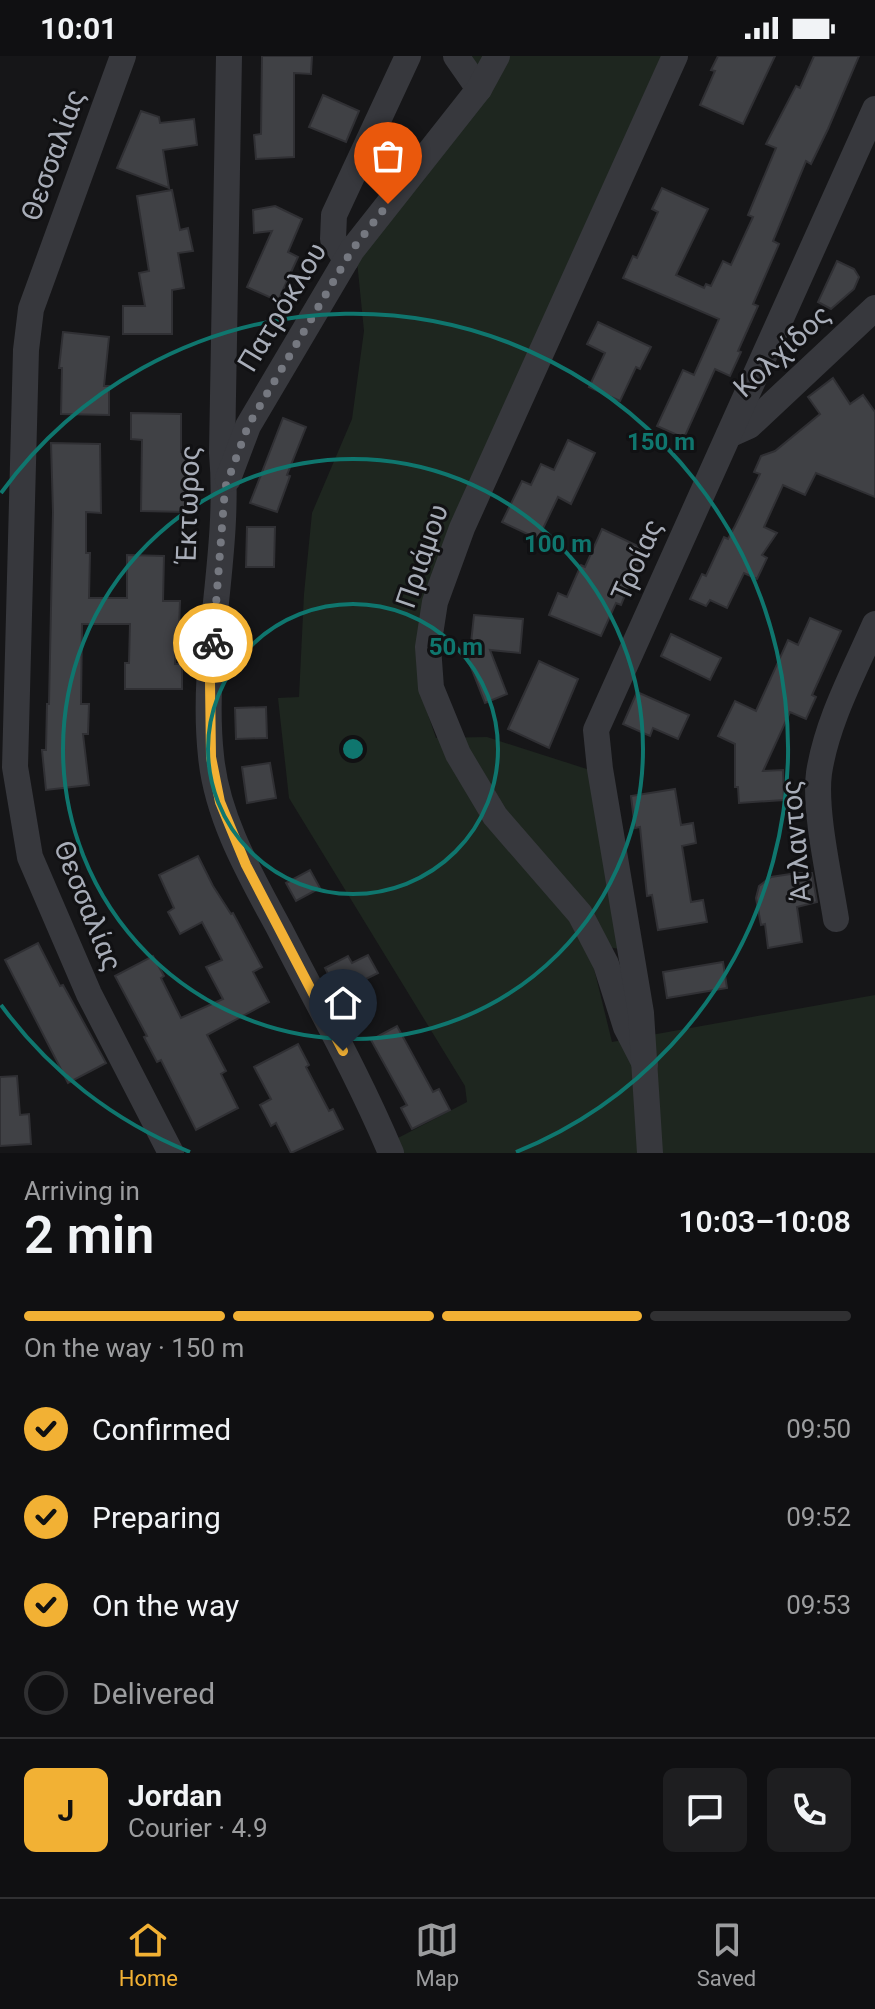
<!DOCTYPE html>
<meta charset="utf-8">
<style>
:root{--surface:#101012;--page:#1e1e20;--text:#f1f3f6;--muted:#9c9d9f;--line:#303032;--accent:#f2b134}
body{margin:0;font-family:Roboto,sans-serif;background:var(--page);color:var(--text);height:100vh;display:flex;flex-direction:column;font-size:30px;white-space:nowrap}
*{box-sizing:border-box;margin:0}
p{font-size:26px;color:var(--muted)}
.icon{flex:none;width:44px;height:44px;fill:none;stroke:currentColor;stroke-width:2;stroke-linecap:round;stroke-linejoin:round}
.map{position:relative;height:1097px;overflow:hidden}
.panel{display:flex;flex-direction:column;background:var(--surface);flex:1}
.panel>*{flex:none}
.pin{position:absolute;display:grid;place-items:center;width:68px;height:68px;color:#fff;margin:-82px -34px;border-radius:50% 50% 50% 0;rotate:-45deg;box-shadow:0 0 8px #0007}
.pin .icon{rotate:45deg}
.courier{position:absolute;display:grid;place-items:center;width:80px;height:80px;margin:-40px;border:6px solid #f2b134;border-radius:50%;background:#fff;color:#222;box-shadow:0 2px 10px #0007}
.headline em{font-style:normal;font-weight:600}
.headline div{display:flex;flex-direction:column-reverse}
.headline{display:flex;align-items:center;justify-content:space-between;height:136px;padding:0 24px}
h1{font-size:52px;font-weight:600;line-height:60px}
.bar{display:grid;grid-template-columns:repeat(4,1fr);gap:12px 8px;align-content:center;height:96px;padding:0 24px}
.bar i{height:10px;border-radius:6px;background:var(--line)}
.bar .selected{background:var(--accent)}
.bar p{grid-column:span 4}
.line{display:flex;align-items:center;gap:20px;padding:0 24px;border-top:2px solid var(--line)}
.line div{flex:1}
.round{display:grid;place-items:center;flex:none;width:84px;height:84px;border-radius:12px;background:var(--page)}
ol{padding:0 24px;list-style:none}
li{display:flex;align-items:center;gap:24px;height:88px}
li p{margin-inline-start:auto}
li .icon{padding:8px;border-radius:50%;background:var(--accent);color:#111;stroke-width:4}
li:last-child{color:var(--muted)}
li i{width:44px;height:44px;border:4px solid var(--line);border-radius:50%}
.status{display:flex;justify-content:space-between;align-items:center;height:56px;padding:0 40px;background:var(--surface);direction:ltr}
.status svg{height:22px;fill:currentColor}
.tabs{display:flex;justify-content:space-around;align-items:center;height:112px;border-top:2px solid var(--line);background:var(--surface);font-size:22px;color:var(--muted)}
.tabs a{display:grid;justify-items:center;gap:4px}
.tabs .selected{color:var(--accent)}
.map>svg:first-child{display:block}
.green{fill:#1e261f}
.building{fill:#404145;stroke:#303034;stroke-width:2}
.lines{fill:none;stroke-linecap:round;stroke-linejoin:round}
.minor{stroke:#37383d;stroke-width:26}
.done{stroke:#757880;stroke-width:8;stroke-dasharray:0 14.4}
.route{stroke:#f2b134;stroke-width:10}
.ring{fill:none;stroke:#0f766e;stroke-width:4}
.labels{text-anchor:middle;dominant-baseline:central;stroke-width:6;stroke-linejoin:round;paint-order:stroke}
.street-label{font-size:28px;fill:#a8adb8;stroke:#111113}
.centre{fill:#0f766e;stroke:#111113;stroke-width:4}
.ring-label{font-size:24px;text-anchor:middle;font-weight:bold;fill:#0f766e;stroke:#111113;stroke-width:6;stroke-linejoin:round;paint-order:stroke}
</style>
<div class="status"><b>10:01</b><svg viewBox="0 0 49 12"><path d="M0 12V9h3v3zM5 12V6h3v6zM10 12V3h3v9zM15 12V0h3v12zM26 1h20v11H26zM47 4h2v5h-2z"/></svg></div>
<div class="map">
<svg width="875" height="1097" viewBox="0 0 875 1097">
<rect width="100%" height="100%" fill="#161618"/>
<path class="green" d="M 465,0 L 662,0 L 445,487 L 421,638 L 436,682 L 487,681 L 593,715 L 620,893 L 588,888 L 612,986 L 875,939 L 875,1097 L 403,1097 L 398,1082 L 467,1046 L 465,1030 L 289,742 L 278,642 L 299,641 L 304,538 L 312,457 L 352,363 L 364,275 L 357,205 L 490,28 Z"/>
<g class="building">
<path d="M 262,0 L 312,0 L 311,18 L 294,17 L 294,101 L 256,103 L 254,79 L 261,78 Z"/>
<path d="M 718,0 L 775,0 L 743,68 L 700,49 L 715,15 L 711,14 Z"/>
<path d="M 814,0 L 859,0 L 828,73 L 811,108 L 806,105 L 773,185 L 779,188 L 753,248 L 758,250 L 738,295 L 741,296 L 730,320 L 715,313 L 684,382 L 657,370 L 683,314 L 694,319 L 719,263 L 623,222 L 633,200 L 637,202 L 658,156 L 652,153 L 662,132 L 708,153 L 676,219 L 704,232 L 706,228 L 711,230 L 723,205 L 731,209 L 753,161 L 748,159 L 776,92 L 766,88 L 796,30 L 800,32 Z"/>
<path d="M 323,39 L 359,55 L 346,86 L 309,71 Z"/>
<path d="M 141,55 L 159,61 L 160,67 L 194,63 L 197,89 L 163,94 L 169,132 L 117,112 Z"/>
<path d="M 172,134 L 180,174 L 188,172 L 193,195 L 178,197 L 184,232 L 172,234 L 172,278 L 123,278 L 123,250 L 145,250 L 139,217 L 149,215 L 137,140 Z"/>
<path d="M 275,150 L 302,163 L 288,196 L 298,201 L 278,245 L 247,231 L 272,175 L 254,177 L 253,154 Z"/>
<path d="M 837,205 L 854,213 L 859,221 L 854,233 L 831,253 L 818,246 Z"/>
<path d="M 598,266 L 651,291 L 640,313 L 636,311 L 620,345 L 589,331 L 605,297 L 587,288 Z"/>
<path d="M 63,276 L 109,281 L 104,330 L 109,330 L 109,359 L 61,358 L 62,312 L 59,312 Z"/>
<path d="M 833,322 L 850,348 L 863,339 L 875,356 L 875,441 L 816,417 L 805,439 L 783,429 L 764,471 L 777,477 L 762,499 L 767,502 L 757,523 L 744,517 L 727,552 L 710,544 L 706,550 L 690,543 L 702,518 L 706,520 L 724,481 L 728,483 L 735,470 L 760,418 L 754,416 L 761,400 L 775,395 L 820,358 L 808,341 Z"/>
<path d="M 131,357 L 181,358 L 181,396 L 188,396 L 187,456 L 141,455 L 142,384 L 131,383 Z"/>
<path d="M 283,362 L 306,371 L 287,419 L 290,420 L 277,456 L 250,447 Z"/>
<path d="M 568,384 L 595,397 L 571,448 L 558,441 L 538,483 L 502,466 L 522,425 L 531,429 L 541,408 L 554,414 Z"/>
<path d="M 51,387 L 100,388 L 101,457 L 86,456 L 86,497 L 90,497 L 89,542 L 127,542 L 127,499 L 164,500 L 163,545 L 180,545 L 179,572 L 176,572 L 175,608 L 182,608 L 182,633 L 125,633 L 125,607 L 129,607 L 130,568 L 82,568 L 81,648 L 89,648 L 88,678 L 83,678 L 89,729 L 46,734 L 42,694 L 46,694 L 47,648 L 49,648 L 53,456 Z"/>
<path d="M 247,471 L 275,471 L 274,511 L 246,511 Z"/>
<path d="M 602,473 L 644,493 L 621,549 L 616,547 L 601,580 L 549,559 L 558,537 L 567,541 L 581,509 L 585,511 Z"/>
<path d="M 474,559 L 523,563 L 520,597 L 490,594 L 507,638 L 485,647 L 469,606 Z"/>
<path d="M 810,562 L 841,575 L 812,639 L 816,641 L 806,663 L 790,656 L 763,715 L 783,714 L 784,744 L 739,747 L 738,731 L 735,731 L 735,688 L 718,680 L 735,645 L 756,655 L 788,584 L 798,589 Z"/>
<path d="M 671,578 L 721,602 L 710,624 L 661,600 Z"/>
<path d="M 539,605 L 578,623 L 549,692 L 508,673 Z"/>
<path d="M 637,636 L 689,659 L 678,683 L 653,672 L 650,680 L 623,668 Z"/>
<path d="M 266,651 L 267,682 L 236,683 L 235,652 Z"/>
<path d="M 270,707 L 276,742 L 247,747 L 242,711 Z"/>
<path d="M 675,733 L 681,769 L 693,767 L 696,787 L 682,790 L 691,846 L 703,844 L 707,866 L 658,874 L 652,839 L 647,840 L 640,771 L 635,772 L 631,740 Z"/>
<path d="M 198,800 L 213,830 L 231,858 L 233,857 L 262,911 L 253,916 L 269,946 L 207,979 L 226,1015 L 221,1018 L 238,1052 L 196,1074 L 161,1004 L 157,1006 L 144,981 L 147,980 L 115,920 L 153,900 L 164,920 L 161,922 L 181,962 L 223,943 L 206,911 L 222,904 L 202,866 L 180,878 L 168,856 L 174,852 L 159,819 Z"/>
<path d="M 310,814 L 320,832 L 296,845 L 286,827 Z"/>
<path d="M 797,817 L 812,817 L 817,846 L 797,851 L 802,886 L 768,892 L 765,868 L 761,869 L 756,842 L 759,830 L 771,821 Z"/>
<path d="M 38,887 L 60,930 L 63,929 L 106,1007 L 68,1027 L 5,904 Z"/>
<path d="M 368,899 L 378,917 L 352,930 L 348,923 L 334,930 L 325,912 L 348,900 L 352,907 Z"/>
<path d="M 723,906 L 727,932 L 667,942 L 663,916 Z"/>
<path d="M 397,970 L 433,1036 L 439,1033 L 450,1054 L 412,1073 L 401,1052 L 407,1049 L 371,984 Z"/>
<path d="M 298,988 L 309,1009 L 306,1011 L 329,1055 L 333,1053 L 343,1073 L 291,1097 L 276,1067 L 271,1070 L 260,1049 L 271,1043 L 254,1011 Z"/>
<path d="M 17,1020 L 20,1059 L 29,1058 L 31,1088 L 0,1090 L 0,1021 Z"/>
</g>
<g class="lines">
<g class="minor">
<path d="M 123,0 L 31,253 L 26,294 L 15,711 L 30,801 L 89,938 L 171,1097"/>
<path d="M 229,0 L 222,397 C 231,498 200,599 211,700 C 217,763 251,820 280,874 C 318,948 359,1021 391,1097"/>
<path d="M 456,0 L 479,33"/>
<path d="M 346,204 L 333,183 L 334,159 L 408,0"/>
<path d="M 729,379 L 749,370 L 875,252"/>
<path d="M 228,423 L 248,370 L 352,194 L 479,33 L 497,0"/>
<path d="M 836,863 C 830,824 814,755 819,717 C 827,665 854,616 875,568"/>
<path d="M 645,1008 L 626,971 L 606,908 L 580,858 L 495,760 L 458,698 L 431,632 L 428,591 L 435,546 L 462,472 L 675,0"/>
<path d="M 650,1097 L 641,957 L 600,713 L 596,674 L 875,53"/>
</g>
</g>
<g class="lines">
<path class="done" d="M 213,587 L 225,432 L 248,370 L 352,194 L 388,148"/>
<path class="route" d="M 213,587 L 210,626 L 211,701 L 220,746 L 246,809 L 343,995"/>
</g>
<g class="ring">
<circle cx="353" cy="693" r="145"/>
<circle cx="353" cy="693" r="290"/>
<path d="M190 1096A435 435 0 0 1 1 949M1 437A435 435 0 1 1 516 1096"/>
</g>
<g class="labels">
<g class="street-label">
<text transform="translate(53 99) rotate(-70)">Θεσσαλίας</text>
<text transform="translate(282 251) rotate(-59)">Πατρόκλου</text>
<text transform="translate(782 295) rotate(-43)">Κολχίδος</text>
<text transform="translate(188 448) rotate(-88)">Έκτωρος</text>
<text transform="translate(422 500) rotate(-71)">Πριάμου</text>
<text transform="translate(637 504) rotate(-66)">Τροίας</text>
<text transform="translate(796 785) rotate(-95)">Άτλαντος</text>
<text transform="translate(88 850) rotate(68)">Θεσσαλίας</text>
</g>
</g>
<circle cx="353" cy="693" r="12" class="centre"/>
<g class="ring-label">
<text x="661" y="394">150 m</text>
<text x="558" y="496">100 m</text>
<text x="456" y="599">50 m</text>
</g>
</svg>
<div class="pin" style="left:388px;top:148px;background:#ea580c"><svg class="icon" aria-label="bag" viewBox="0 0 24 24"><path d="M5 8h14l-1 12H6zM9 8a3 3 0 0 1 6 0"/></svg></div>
<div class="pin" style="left:343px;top:995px;background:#1f2937"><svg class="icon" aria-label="home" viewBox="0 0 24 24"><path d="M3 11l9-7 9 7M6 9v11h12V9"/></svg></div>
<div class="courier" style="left:213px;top:587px"><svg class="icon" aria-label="bike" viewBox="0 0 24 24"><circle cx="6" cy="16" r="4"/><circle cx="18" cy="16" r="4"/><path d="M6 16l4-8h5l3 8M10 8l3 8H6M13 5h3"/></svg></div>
</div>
<section class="panel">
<div class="headline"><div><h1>2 min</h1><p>Arriving in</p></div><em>10:03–10:08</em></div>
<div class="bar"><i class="selected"></i><i class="selected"></i><i class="selected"></i><i></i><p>On the way · 150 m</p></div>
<ol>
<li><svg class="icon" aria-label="check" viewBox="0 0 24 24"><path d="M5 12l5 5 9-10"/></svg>Confirmed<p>09:50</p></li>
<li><svg class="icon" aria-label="check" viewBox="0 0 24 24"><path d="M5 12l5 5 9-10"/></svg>Preparing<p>09:52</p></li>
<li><svg class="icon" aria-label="check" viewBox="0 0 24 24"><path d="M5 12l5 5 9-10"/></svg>On the way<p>09:53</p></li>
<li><i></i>Delivered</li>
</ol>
<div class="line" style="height:144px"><b class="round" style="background:var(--accent);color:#111">J</b><div><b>Jordan</b><p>Courier · 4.9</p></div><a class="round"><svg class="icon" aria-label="chat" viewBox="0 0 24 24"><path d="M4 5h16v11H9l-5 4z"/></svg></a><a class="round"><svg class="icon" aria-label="phone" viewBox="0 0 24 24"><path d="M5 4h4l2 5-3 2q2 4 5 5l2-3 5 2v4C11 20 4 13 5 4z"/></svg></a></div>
</section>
<nav class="tabs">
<a class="selected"><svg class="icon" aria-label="home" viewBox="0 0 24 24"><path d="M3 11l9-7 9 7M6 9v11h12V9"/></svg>Home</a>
<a><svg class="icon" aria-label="map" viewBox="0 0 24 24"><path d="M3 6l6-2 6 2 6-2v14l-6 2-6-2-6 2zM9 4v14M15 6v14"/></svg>Map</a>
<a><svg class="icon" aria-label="saved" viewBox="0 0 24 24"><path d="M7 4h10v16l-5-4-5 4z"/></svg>Saved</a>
</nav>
